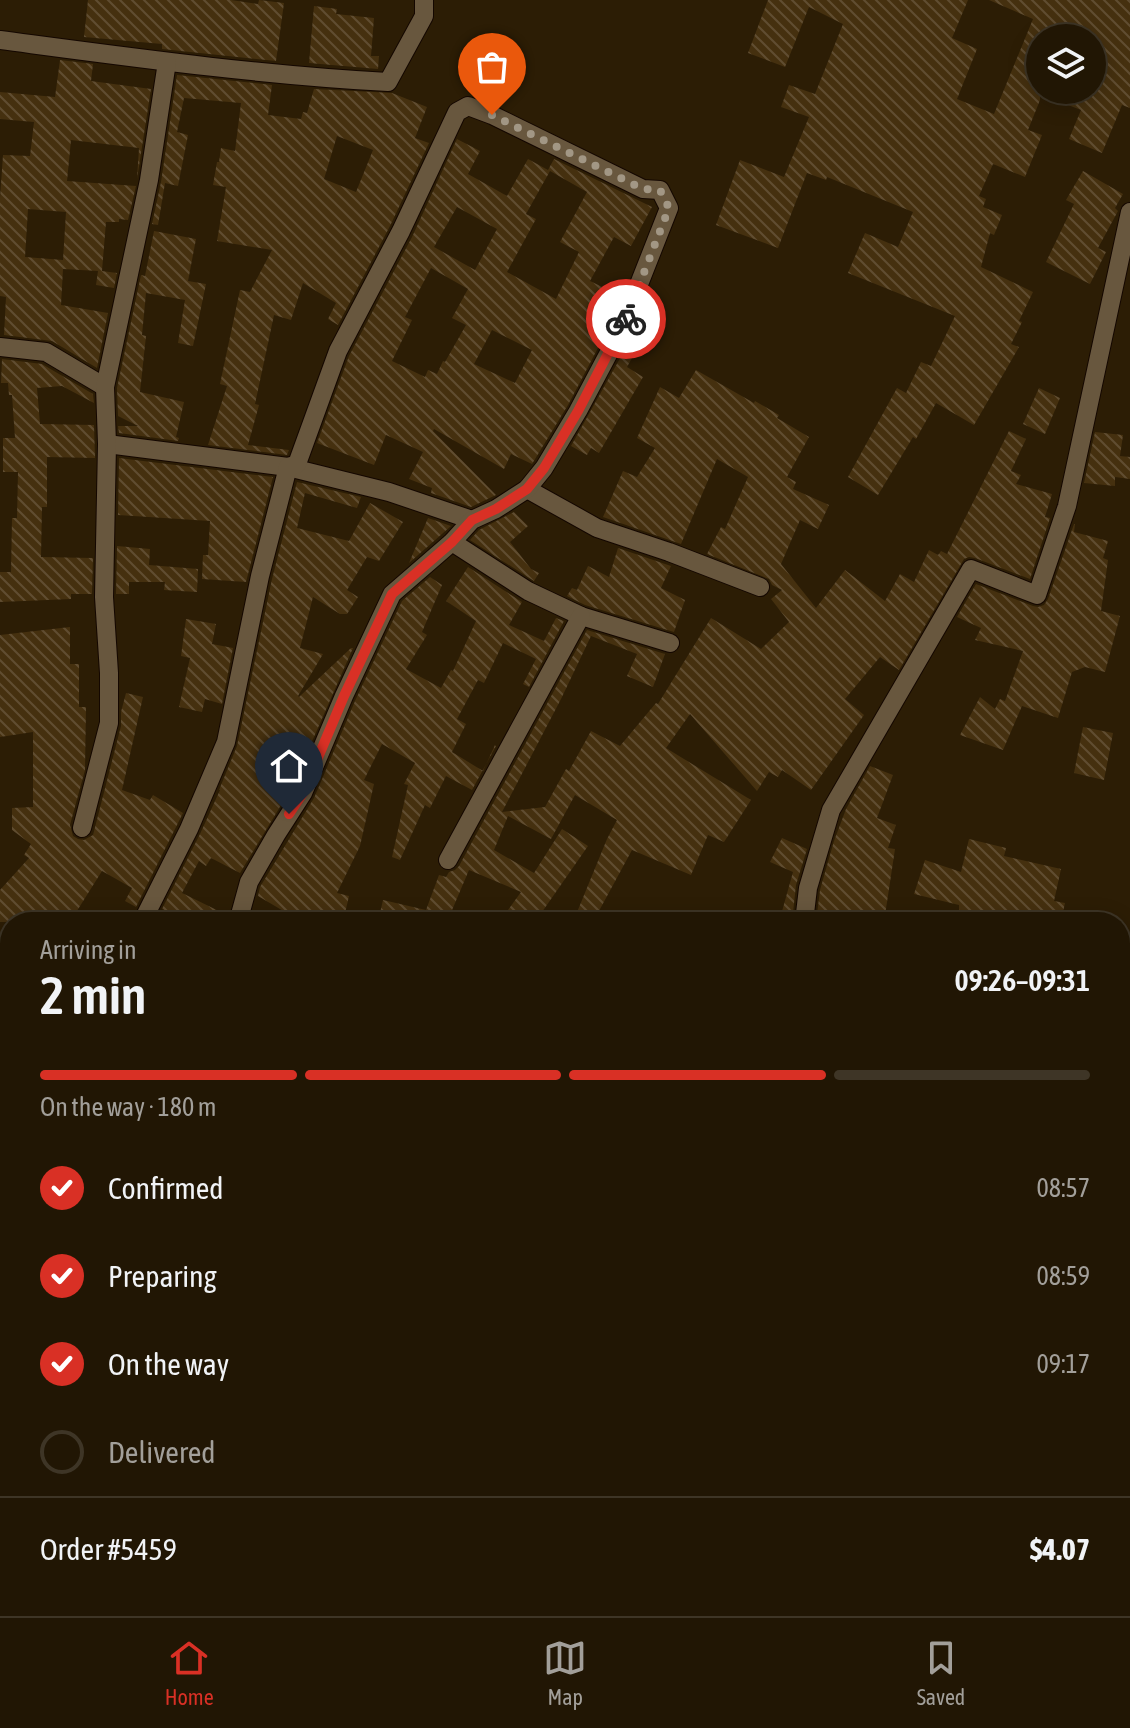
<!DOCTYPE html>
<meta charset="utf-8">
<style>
:root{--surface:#211604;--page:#2d2313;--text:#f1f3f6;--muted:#a29f9a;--line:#3e3526;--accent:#d93025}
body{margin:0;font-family:"Asap Condensed",sans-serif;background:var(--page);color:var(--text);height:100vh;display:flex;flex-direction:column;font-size:30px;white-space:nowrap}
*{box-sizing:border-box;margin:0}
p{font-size:26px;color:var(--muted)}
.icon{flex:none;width:44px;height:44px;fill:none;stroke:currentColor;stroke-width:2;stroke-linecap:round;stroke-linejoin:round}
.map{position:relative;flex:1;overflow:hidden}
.drawer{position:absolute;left:0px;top:912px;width:1130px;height:704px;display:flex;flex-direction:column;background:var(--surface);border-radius:32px 32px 0 0;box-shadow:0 4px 20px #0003,0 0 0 2px var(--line)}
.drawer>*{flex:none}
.buttons{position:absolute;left:1026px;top:24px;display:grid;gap:16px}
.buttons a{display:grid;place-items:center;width:80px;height:80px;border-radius:50%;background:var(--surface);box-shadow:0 4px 20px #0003,0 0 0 2px var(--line);font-size:40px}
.pin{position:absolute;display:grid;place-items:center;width:68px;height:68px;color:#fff;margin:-82px -34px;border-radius:50% 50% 50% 0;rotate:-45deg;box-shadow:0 0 8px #0007}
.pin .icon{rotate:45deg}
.courier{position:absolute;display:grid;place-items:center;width:80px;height:80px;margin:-40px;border:6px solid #d93025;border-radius:50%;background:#fff;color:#222;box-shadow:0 2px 10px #0007}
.head em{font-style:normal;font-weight:600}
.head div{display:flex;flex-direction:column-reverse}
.head{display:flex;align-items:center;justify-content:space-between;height:136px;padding:0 40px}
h1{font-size:52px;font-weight:600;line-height:60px}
.bar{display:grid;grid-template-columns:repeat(4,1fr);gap:12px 8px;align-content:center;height:96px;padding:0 40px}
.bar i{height:10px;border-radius:6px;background:var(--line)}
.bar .current{background:var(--accent)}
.bar p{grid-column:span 4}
.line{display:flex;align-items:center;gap:20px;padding:0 40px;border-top:2px solid var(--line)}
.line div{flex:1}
ol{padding:0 40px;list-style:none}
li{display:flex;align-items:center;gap:24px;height:88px}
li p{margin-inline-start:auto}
li .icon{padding:8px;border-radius:50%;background:var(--accent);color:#fff;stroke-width:4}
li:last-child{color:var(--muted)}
li i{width:44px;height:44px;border:4px solid var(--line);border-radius:50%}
.dock{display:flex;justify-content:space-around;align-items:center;height:112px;border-top:2px solid var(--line);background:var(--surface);font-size:22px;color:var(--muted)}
.dock a{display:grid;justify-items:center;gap:4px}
.dock .current{color:var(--accent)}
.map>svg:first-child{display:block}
.water{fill:url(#water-ripples);stroke:#4a4857;stroke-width:2}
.building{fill:url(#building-back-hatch);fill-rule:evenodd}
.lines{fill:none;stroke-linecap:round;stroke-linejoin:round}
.minor-casing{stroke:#140700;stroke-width:20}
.minor{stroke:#68573e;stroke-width:18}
.done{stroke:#a29785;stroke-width:8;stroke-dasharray:0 14.4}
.route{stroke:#d93025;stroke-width:10}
</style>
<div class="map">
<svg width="1130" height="1616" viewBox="0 0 1130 1616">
<defs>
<pattern id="water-ripples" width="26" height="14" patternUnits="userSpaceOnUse" patternTransform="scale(2)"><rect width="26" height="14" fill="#090a26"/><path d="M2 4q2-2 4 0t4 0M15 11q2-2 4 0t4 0" fill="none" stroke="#2d2d44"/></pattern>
<pattern id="building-back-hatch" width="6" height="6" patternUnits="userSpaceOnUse" patternTransform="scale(2)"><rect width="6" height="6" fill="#45300f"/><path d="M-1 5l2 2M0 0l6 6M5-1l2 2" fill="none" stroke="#604d31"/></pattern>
</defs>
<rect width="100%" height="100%" fill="#2c1d05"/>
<g class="water">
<path d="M 1120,1244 L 1130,1245 L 1130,1340 L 1120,1338 Z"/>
<path d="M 0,1261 L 10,1263 L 10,1362 L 0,1358 Z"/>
</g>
<g class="building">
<path d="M 88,0 L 231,0 L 258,4 L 259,0 L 284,3 L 276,61 L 162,49 L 162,44 L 84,37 Z"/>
<path d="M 768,0 L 968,0 L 952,38 L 977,49 L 957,99 L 994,114 L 1033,19 L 989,0 L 1130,0 L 1130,108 L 1122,105 L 1102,153 L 1069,139 L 1081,110 L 1040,94 L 1040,100 L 1028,130 L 1042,135 L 1025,177 L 993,164 L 979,196 L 986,199 L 983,207 L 1002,215 L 994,235 L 990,233 L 981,267 L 1033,292 L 1019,321 L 1022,322 L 1011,344 L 1019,347 L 974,425 L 936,403 L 916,439 L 913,437 L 878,495 L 848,477 L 897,388 L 906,393 L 921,362 L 931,366 L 955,316 L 848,273 L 865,233 L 898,247 L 913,212 L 827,177 L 826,180 L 807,173 L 778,248 L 716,225 L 740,160 L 784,177 L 809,117 L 781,107 L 789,85 L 815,94 L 843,24 L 809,7 L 785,67 L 748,53 ZM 1040,38 L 1092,38 L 1092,90 L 1040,90 Z"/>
<path d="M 314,6 L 337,9 L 336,14 L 374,18 L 371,56 L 379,56 L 378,69 L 309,63 Z"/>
<path d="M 60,60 L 93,64 L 91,81 L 151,89 L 137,179 L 139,148 L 71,140 L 67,181 L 136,186 L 128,220 L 119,219 L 119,222 L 106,222 L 102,271 L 117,273 L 114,288 L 96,285 L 98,271 L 63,269 L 61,305 L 108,313 L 97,368 L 52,341 L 4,335 L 6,297 L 0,296 L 0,198 L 3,155 L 30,156 L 34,122 L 0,119 L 0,92 L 55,97 ZM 28,209 L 66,212 L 63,260 L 25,257 Z"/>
<path d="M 177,75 L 272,85 L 268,115 L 301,119 L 303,112 L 307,113 L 314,89 L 392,93 L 427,107 L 415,138 L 429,143 L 390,226 L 338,325 L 328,319 L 336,303 L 303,283 L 291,320 L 274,315 L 255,404 L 259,405 L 248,445 L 289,450 L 287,455 L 208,445 L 227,386 L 220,384 L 240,290 L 250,292 L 272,250 L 217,241 L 226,187 L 213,185 L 217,162 L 219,162 L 221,148 L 235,151 L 241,103 L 184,98 L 177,132 L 188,135 L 178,186 L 165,183 L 158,225 L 152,224 L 161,182 ZM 337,136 L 373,150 L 356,192 L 324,179 Z"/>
<path d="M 457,139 L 480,151 L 468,174 L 507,196 L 528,159 L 548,170 L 554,159 L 652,207 L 631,246 L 614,237 L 590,281 L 621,296 L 607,323 L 610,325 L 568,405 L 532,464 L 511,454 L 504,469 L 434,429 L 433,431 L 496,495 L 471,507 L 431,493 L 432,488 L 409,479 L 423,452 L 386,435 L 374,465 L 317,443 L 349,356 L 412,237 ZM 550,171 L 587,192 L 560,242 L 579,252 L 556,299 L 507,272 L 536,219 L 526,214 ZM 457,207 L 497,229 L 475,270 L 434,247 ZM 431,268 L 468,289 L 452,318 L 466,325 L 445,362 L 443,361 L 437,374 L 428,370 L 425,377 L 392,361 L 412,320 L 405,317 ZM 492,330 L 532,350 L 515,383 L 474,364 Z"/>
<path d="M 1083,171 L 1123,194 L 1115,208 L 1118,211 L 1098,248 L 1106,252 L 1090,284 L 1046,262 L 1074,204 L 1066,200 Z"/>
<path d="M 154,231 L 196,239 L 188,281 L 206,284 L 193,346 L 178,343 L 185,300 L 146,293 L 142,335 L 146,336 L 140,392 L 184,402 L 176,437 L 179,438 L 178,441 L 119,433 L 118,426 L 138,426 L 118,416 L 117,388 L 141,275 L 145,276 Z"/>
<path d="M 623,353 L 632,358 L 627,367 L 643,377 L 599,453 L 591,448 L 587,455 L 571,446 Z"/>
<path d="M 2,359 L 42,364 L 93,394 L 94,403 L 62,386 L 37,388 L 40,424 L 94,425 L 95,458 L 47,457 L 47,507 L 42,507 L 41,557 L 93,558 L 92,594 L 71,594 L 71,599 L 0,602 L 0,572 L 11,572 L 12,518 L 17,518 L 18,472 L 3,472 L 3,438 L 15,438 L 12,395 L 9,395 L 8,383 L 1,383 Z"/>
<path d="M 696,370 L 754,403 L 755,401 L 779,415 L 777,418 L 809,437 L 787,477 L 796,482 L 793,489 L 829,505 L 818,529 L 800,520 L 781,564 L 816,608 L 845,570 L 885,601 L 900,574 L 914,582 L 929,550 L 938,555 L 941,551 L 947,554 L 1009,431 L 1026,439 L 1011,471 L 1021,475 L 1016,484 L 1052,494 L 1045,517 L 1050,518 L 1030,579 L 975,558 L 969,557 L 964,559 L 899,670 L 880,657 L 845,699 L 864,715 L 811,790 L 782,770 L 778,777 L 769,772 L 757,791 L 690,714 L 666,748 L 751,800 L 724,842 L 708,835 L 691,875 L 632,850 L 593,922 L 573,922 L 607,839 L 617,820 L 575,795 L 551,839 L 508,816 L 494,850 L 534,873 L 562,829 L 588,846 L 535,922 L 525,922 L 508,910 L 521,892 L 469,870 L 447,922 L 378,922 L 383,900 L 426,910 L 439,875 L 446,877 L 449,872 L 455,870 L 459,866 L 587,630 L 665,654 L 653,687 L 627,676 L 637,654 L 591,636 L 561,699 L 502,812 L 545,807 L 566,769 L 569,771 L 591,731 L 620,746 L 656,703 L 658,704 L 711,618 L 761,649 L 789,622 L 771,599 L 782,590 L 772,585 L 769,579 L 707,554 L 721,527 L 725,529 L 748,477 L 717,459 L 681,544 L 603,517 L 623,471 L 637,477 L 655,448 L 637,438 L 660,387 L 679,398 Z"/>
<path d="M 1039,388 L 1060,398 L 1045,434 L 1023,424 Z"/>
<path d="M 1095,432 L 1123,435 L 1120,456 L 1130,457 L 1130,479 L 1115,477 L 1115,486 L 1084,483 Z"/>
<path d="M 119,458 L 273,477 L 246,582 L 202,579 L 203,555 L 208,555 L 210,521 L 118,515 Z"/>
<path d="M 297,482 L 361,497 L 357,508 L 305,493 L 297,528 L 349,541 L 370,503 L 403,522 L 379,561 L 367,557 L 347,590 L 358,597 L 347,614 L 340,614 L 313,597 L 300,648 L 323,654 L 298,696 L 299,697 L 351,648 L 353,648 L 292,787 L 240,873 L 211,858 L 206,866 L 199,861 L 182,893 L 227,915 L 226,922 L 194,922 L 162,909 L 200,834 L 220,790 L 219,790 L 237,746 L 272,579 Z"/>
<path d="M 514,512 L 528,526 L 510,542 L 531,569 L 539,573 L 534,581 L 470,540 L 479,530 Z"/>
<path d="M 428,518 L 451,526 L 409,563 Z"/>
<path d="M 1074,524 L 1075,524 L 1074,532 L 1108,541 L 1103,558 L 1108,560 L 1101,611 L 1120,616 L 1105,672 L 1085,667 L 1072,672 L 1058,718 L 1022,706 L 1003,750 L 960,735 L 980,697 L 995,709 L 1000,699 L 1005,701 L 1023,651 L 975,640 L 981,628 L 957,617 L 976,584 L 1033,606 L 1038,607 L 1044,605 L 1048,599 Z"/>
<path d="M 117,546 L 150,549 L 149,565 L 198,569 L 197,592 L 164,590 L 165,582 L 129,582 L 129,594 L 116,594 Z"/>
<path d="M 618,548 L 671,566 L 661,588 L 685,600 L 674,632 L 585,605 L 567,596 L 572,588 L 577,590 L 588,566 L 609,577 Z"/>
<path d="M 468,567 L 522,602 L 509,625 L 544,641 L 556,618 L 564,621 L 529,687 L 523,684 L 536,659 L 503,643 L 484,683 L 478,680 L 457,719 L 466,724 L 452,752 L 483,771 L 495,745 L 496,746 L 472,790 L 446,776 L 430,808 L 425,805 L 400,860 L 392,857 L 408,785 L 404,784 L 415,763 L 382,744 L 364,780 L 374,784 L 360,846 L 337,893 L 349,896 L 343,922 L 302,922 L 258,896 L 260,887 L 314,798 L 355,701 L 402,601 L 430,577 L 442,585 L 422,632 L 427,635 L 406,669 L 441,688 L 451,670 L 453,671 L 476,621 L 446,601 Z"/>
<path d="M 186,619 L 216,624 L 212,644 L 233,648 L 222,704 L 205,699 L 202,712 L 179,707 L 190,658 L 181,656 Z"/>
<path d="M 70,627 L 70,664 L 79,664 L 79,707 L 86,707 L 85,770 L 70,825 L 73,836 L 78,839 L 84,840 L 93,835 L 121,726 L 121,712 L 126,693 L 143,697 L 122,790 L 150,800 L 153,795 L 183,813 L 136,907 L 125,901 L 132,888 L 102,871 L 70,922 L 0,922 L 0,890 L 29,858 L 24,855 L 31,844 L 12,830 L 12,808 L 33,807 L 33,732 L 0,737 L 0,635 Z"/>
<path d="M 1083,727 L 1113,733 L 1104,780 L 1074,773 Z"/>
<path d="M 870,766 L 893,775 L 877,818 L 896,825 L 888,848 L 895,849 L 884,922 L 816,922 L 820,890 L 834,841 L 846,809 Z"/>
<path d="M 782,838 L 807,849 L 796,885 L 792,922 L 779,922 L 793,872 L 770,862 Z"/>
<path d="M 969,839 L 1006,848 L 1004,856 L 1061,869 L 1054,901 L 1065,903 L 1061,921 L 1031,915 L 1030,922 L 959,922 L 959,905 L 914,894 L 925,860 L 961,872 Z"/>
</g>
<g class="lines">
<g class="minor-casing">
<g id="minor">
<path d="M 0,40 C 129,57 258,75 388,82 L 424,16 L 424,0"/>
<path d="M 0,347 L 46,352 L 105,387"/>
<path d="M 107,444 L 288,467 L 389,492 L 472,520"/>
<path d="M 527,489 L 597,528 L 669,552 L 760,587"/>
<path d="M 452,542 L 528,591 L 581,616 L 670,643"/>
<path d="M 82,828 L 109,723 L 109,673 L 104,597 L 107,444 L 105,387 L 149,180 L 167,62"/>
<path d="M 448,860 L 581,616"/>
<path d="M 142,922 L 189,829 L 226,742 L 260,576 L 288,467 L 297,464 L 338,351 L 401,231 L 457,112 L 468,106 L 492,115 L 643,189 L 660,190 L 669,208 L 621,330 L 578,411 L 544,468 L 527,489 L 496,509 L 472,520 L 452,542 L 392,594 L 344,696 L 303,793 L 276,835 L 249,882 L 238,922"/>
<path d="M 804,922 L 808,888 L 831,810 L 971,569 L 1037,595 L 1067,506 L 1130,212"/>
<path d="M 1120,1103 L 1130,1096"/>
<path d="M 1120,1231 L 1130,1232"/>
<path d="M 0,1239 L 10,1243"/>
<path d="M 1120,1344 L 1130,1346"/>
<path d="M 910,1606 L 910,1616"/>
<path d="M 487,1616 L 491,1606"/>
<path d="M 670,1616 L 673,1606"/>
<path d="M 791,1616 L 791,1606"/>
</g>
</g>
<use href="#minor" class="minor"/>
</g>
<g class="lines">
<path class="done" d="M 492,115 L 643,189 L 660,190 L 669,208 L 626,319"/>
<path class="route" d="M 289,814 L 303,793 L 344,696 L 392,594 L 452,542 L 472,520 L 496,509 L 527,489 L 544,468 L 578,411 L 626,319"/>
</g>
</svg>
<div class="buttons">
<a><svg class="icon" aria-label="layers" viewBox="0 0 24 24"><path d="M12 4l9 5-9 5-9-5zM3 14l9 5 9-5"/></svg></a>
</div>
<div class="pin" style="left:492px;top:115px;background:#ea580c"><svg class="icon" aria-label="bag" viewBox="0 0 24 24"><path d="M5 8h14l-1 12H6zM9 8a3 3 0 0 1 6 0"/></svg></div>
<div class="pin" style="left:289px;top:814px;background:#1f2937"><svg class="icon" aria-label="home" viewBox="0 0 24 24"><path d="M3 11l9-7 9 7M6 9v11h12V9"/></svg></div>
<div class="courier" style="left:626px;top:319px"><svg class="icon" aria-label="bike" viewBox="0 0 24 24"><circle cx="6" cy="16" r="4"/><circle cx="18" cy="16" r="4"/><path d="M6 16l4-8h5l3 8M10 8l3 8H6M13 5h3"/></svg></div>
<section class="drawer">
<div class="head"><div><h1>2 min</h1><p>Arriving in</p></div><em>09:26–09:31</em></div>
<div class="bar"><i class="current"></i><i class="current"></i><i class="current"></i><i></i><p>On the way · 180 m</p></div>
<ol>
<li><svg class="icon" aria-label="check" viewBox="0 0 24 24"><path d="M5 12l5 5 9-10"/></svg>Confirmed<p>08:57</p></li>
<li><svg class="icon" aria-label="check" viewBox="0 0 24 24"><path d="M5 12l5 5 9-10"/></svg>Preparing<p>08:59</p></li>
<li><svg class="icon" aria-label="check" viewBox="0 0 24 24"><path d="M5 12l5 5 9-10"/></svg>On the way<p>09:17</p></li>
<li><i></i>Delivered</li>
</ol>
<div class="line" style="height:104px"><div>Order #5459</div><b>$4.07</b></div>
</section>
</div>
<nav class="dock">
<a class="current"><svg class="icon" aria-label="home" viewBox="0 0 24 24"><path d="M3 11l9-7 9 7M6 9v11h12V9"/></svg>Home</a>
<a><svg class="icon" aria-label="map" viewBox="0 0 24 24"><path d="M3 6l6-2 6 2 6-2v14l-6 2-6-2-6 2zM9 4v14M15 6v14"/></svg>Map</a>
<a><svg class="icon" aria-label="saved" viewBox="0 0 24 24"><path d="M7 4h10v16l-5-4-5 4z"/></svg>Saved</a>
</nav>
